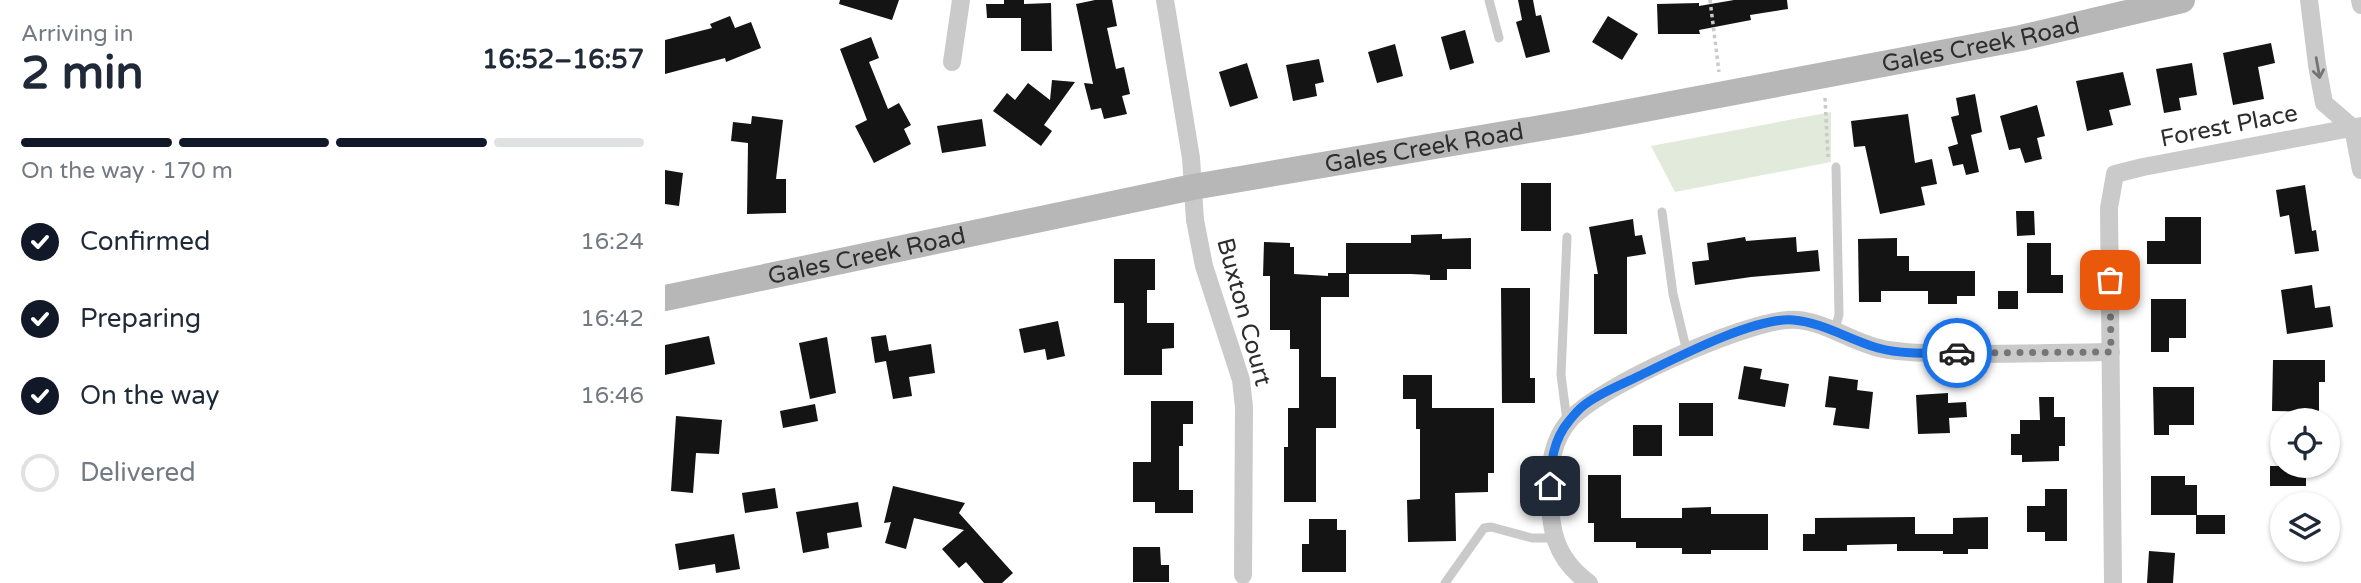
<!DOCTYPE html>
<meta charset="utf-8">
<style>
:root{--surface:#fff;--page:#f2f2f3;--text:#1f2937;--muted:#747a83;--line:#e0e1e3;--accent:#111827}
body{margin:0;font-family:"Varela Round",sans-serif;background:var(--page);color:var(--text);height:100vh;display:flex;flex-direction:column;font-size:26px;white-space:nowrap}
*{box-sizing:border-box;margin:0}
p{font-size:23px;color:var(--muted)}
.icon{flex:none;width:38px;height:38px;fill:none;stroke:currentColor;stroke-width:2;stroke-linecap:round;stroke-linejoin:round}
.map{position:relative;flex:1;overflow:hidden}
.side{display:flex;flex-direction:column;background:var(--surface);width:665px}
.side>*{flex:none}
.tools{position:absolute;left:1605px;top:408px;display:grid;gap:14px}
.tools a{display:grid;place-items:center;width:70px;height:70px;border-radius:50%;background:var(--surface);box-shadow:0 2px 5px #0004;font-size:35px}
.pin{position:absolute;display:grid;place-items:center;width:60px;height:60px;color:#fff;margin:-30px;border-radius:14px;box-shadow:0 4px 10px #0006}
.courier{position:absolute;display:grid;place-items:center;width:70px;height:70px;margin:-35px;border:5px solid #1a73e8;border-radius:50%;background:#fff;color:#222;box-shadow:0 2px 9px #0007}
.summary em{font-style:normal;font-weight:800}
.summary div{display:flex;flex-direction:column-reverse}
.summary{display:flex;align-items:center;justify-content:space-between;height:119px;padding:0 21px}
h1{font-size:46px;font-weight:800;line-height:52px}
.bar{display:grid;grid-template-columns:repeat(4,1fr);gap:10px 7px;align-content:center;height:84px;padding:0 21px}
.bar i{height:9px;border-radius:5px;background:var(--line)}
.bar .on{background:var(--accent)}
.bar p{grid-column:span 4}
ol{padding:0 21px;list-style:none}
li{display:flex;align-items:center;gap:21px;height:77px}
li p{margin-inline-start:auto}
li .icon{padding:7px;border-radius:50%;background:var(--accent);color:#fff;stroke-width:4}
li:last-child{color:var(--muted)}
li i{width:38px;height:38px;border:4px solid var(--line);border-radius:50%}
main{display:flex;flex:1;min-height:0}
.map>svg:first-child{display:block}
.green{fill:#e1eadb}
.building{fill:#141414}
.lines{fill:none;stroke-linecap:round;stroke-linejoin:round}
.path{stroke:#cacaca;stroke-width:3.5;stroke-dasharray:3.5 3.5;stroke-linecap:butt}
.lane{stroke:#cacaca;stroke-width:9}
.street{stroke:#cacaca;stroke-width:18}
.secondary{stroke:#b7b7b7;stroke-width:26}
.oneway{stroke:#747474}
.done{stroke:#767676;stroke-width:7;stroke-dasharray:0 12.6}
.route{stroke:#1a73e8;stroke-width:9}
.labels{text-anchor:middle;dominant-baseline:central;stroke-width:7;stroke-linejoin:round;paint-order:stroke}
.street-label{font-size:24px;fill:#2d2d2d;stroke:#fff}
</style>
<main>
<section class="side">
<div class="summary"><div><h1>2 min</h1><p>Arriving in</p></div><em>16:52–16:57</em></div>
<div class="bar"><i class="on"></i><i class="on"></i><i class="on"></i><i></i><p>On the way · 170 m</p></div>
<ol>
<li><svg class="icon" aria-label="check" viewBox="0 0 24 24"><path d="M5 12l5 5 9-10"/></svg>Confirmed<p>16:24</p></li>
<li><svg class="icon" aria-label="check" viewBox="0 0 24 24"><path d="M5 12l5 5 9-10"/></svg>Preparing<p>16:42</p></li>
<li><svg class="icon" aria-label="check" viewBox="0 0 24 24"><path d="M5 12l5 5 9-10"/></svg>On the way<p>16:46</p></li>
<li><i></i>Delivered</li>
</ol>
</section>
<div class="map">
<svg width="1696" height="583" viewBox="0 0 1696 583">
<rect width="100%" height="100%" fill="#fff"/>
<path class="green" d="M 1166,112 L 1166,162 L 1010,192 L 986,146 Z"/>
<g class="building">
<path d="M 175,0 L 234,0 L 227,20 L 174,4 Z"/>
<path d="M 339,0 L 359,0 L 359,4 L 386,3 L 387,51 L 356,51 L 356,18 L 322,18 L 321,4 L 339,4 Z"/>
<path d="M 430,0 L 447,0 L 452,26 L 442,28 L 451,69 L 459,67 L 465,94 L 457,96 L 462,114 L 439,119 L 436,108 L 426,110 L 419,83 L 428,84 L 411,4 Z"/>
<path d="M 853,0 L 868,0 L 871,16 L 876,15 L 885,52 L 861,58 L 851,22 L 857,20 Z"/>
<path d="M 1069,0 L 1122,0 L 1123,9 L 1085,15 L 1086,20 L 1034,30 L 1035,34 L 993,34 L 992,4 L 1034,3 L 1034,6 Z"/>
<path d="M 65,16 L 70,28 L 86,22 L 96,48 L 61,62 L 60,58 L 0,74 L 0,40 L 47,28 L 45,24 Z"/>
<path d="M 943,16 L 973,34 L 957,60 L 927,42 Z"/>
<path d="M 800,30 L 809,63 L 785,70 L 776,37 Z"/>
<path d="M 206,37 L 214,58 L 204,62 L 223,109 L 234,103 L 246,125 L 239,129 L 246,144 L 209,163 L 190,126 L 202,120 L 175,49 Z"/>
<path d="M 1606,43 L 1610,63 L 1593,67 L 1599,99 L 1568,105 L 1558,53 Z"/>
<path d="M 730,44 L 738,76 L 712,83 L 703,52 Z"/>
<path d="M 654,59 L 659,82 L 650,84 L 652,96 L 628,101 L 621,65 Z"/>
<path d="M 582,63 L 593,98 L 565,107 L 554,72 Z"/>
<path d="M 1527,63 L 1532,95 L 1514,98 L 1516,110 L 1499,113 L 1491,69 Z"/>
<path d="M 1458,72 L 1466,105 L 1444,110 L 1448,125 L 1422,131 L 1411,81 Z"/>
<path d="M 387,80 L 410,82 L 379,125 L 387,131 L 376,146 L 328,111 L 342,93 L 350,100 L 363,83 L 385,100 Z"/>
<path d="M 1310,94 L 1317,132 L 1306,135 L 1314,172 L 1301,175 L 1298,164 L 1288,166 L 1283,147 L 1293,144 L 1286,117 L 1294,115 L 1291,98 Z"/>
<path d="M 1372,105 L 1380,136 L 1372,138 L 1377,159 L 1360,163 L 1355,148 L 1344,150 L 1335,116 Z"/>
<path d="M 1243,114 L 1250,163 L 1267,159 L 1272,184 L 1256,187 L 1260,205 L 1215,214 L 1200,146 L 1189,147 L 1186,121 Z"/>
<path d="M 87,116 L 118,120 L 111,179 L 121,179 L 121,213 L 82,214 L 83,143 L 66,141 L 68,122 L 86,124 Z"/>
<path d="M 317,119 L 321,146 L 277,153 L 272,126 Z"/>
<path d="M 0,170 L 18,173 L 14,206 L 0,204 Z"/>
<rect x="856" y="183" width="30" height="48"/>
<path d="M 1640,185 L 1647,231 L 1651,230 L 1654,251 L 1630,254 L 1624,215 L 1615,217 L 1611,190 Z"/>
<path d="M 1351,211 L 1369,211 L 1370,235 L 1352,236 Z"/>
<path d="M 1500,217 L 1536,217 L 1536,264 L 1482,264 L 1482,241 L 1500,241 Z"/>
<path d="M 968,219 L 970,236 L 977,235 L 981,254 L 962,257 L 962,334 L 929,334 L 929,274 L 933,274 L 924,227 Z"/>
<path d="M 777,234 L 777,239 L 806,238 L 806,269 L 782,269 L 782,280 L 765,280 L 765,275 L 746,274 L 684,274 L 684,297 L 656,297 L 656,377 L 671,377 L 671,428 L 651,428 L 651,502 L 619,502 L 619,447 L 623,447 L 623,408 L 634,408 L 634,349 L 625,349 L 625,330 L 605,330 L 605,276 L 598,276 L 599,242 L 625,243 L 625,247 L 629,247 L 629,274 L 663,276 L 663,273 L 681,273 L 681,243 L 746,243 L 746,235 Z"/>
<path d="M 1080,237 L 1081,241 L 1131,237 L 1132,252 L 1153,250 L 1155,271 L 1086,277 L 1030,285 L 1027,262 L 1044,260 L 1042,243 Z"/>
<path d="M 1232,238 L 1232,256 L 1244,256 L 1244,271 L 1310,271 L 1310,296 L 1292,296 L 1292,304 L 1263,304 L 1263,291 L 1216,291 L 1216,302 L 1194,302 L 1193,239 Z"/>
<path d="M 1362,243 L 1386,243 L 1386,275 L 1398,275 L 1398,293 L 1362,293 Z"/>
<path d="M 449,259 L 490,259 L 490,290 L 482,290 L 482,323 L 509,323 L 509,348 L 497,349 L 497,375 L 459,375 L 459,303 L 449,303 Z"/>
<path d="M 1647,285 L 1650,308 L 1665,306 L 1668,327 L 1622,334 L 1616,290 Z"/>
<path d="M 836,288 L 865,288 L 865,378 L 870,378 L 870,403 L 837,403 Z"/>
<rect x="1333" y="291" width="20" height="18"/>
<path d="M 1486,299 L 1521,299 L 1521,338 L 1504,338 L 1504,352 L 1486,352 Z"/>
<path d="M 393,321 L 400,356 L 382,360 L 380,349 L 359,353 L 354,329 Z"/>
<path d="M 221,335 L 224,351 L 266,344 L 270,373 L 244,377 L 247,396 L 228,399 L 221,361 L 210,363 L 206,337 Z"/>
<path d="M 44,336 L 50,364 L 0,375 L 0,345 Z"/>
<path d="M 162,337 L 171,393 L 145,399 L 134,343 Z"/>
<path d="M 1608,360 L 1660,360 L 1660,382 L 1654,382 L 1654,412 L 1607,411 Z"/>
<path d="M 1079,366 L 1097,369 L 1095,379 L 1124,384 L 1120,407 L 1073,399 Z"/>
<path d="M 738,375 L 767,375 L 767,408 L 829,408 L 829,473 L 823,473 L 823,492 L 790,493 L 791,541 L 743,542 L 742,500 L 755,499 L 755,429 L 751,429 L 751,399 L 738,399 Z"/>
<path d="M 1164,376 L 1193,380 L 1192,390 L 1208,392 L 1204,429 L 1168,425 L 1171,408 L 1160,407 Z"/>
<path d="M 1488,387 L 1529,387 L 1529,425 L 1504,425 L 1504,435 L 1489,435 Z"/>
<path d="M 1283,393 L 1283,403 L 1301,402 L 1302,417 L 1284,418 L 1285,433 L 1253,434 L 1251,395 Z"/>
<path d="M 1374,397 L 1389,397 L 1389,417 L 1400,417 L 1400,446 L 1394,446 L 1394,461 L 1357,462 L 1357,455 L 1346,455 L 1346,434 L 1355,434 L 1355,420 L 1375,420 Z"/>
<path d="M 486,401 L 528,401 L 528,424 L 518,424 L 518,446 L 514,446 L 514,490 L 528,490 L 528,513 L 490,513 L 490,502 L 468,502 L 468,462 L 486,462 Z"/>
<rect x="1014" y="403" width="34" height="33"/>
<path d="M 150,404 L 153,421 L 118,428 L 115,411 Z"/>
<path d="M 11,416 L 57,420 L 54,454 L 31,453 L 28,493 L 6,491 Z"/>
<rect x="968" y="425" width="29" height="31"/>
<rect x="1605" y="466" width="36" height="20"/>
<path d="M 923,475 L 956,475 L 956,518 L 1017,518 L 1017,508 L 1046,507 L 1046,514 L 1103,514 L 1103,550 L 1046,550 L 1046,554 L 1017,554 L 1017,548 L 971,548 L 971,542 L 929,542 L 929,523 L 923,523 Z"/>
<path d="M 1486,476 L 1520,476 L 1520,485 L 1532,485 L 1532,515 L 1560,515 L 1560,534 L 1531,534 L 1531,515 L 1486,515 Z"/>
<path d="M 228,486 L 300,503 L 294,513 L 348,573 L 337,583 L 319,583 L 301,562 L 294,568 L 277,549 L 299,530 L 249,518 L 241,549 L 220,543 L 226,522 L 219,523 Z"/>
<path d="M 110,488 L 113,508 L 80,513 L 77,493 Z"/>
<path d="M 1380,489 L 1402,489 L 1402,541 L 1380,541 L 1380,532 L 1362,532 L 1362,506 L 1380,506 Z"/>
<path d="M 193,502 L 197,527 L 162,533 L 164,548 L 138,553 L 131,512 Z"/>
<path d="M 1250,517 L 1250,534 L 1288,534 L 1288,518 L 1323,517 L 1323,549 L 1303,549 L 1303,554 L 1278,554 L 1278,551 L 1232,551 L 1232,544 L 1182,545 L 1182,551 L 1138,551 L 1138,534 L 1150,534 L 1150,518 Z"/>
<path d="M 644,519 L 672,519 L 672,530 L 681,530 L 681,572 L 637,572 L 637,544 L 644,544 Z"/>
<path d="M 69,534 L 75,569 L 51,573 L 50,564 L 14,570 L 10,544 Z"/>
<path d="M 468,547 L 495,547 L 496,565 L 504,565 L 504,582 L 468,582 Z"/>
<path d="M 1484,551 L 1510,553 L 1508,583 L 1482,583 Z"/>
</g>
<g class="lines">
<g class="path">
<path d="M 1045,0 L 1054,72"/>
<path d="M 1160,98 L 1163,157"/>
</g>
<g class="lane">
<path d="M 824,0 L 834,38"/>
<path d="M 997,212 L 1008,294 L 1022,352"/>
<path d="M 1169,332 L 1174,315 L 1171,167"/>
<path d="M 902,421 L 896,375 L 902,237"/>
<path d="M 780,583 L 819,528 L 826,527 L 867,538 L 889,538"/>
</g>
<g class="street">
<path d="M 500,0 L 526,158 L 530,220 L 539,266 L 576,380 L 579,407 L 578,575"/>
<path d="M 1644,0 L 1652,65 L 1659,103 L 1688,128 L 1696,170"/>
<path d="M 1695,0 L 1696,5"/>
<path d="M 287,62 L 296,0"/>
<path d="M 924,583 C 889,558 884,527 885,486 C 885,462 888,440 904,421 C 933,386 1077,323 1122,320 C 1155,317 1186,343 1218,349 C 1244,354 1271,353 1297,354 C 1347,354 1396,353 1446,352"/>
<path d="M 1448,583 L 1444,208 L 1450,174 L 1478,167 L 1696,126"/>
</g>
<path class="secondary" id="s1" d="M 0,298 L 528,187 L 911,122 L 1059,94 L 1356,38 L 1517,0"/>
</g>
<defs><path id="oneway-shaft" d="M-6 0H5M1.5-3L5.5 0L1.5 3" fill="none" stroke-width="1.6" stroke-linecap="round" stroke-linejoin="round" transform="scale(1.75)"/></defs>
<use class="oneway" href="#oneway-shaft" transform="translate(1653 68) rotate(80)"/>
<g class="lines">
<path class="done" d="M 1292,353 L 1446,352 L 1445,280"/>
<path class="route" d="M 885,486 C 886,462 888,440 904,421 C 908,416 913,410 918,406 C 934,393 956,385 974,376 C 1011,358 1089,317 1128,320 C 1157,322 1185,340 1213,348 C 1238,355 1267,353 1292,353"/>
</g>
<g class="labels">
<g class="street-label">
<text stroke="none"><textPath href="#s1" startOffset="1340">Gales Creek Road</textPath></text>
<text transform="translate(1564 126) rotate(-11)">Forest Place</text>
<text stroke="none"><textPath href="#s1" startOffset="774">Gales Creek Road</textPath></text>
<text stroke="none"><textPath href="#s1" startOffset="206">Gales Creek Road</textPath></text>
<text transform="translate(579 312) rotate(75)">Buxton Court</text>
</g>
</g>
</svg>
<div class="tools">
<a><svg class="icon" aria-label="locate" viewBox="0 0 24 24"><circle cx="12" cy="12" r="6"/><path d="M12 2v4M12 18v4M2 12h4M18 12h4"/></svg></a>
<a><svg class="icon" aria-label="layers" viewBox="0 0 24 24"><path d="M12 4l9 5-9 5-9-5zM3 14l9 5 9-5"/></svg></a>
</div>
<div class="pin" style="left:1445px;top:280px;background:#ea580c"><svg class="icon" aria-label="bag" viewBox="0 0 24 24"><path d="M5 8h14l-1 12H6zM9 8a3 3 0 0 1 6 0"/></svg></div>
<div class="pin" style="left:885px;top:486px;background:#1f2937"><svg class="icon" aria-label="home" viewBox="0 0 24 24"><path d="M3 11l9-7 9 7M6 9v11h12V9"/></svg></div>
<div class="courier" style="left:1292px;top:353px"><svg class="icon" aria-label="car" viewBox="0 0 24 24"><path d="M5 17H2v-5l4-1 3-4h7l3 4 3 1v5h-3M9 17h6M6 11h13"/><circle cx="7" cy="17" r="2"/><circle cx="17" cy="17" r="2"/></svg></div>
</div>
</main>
